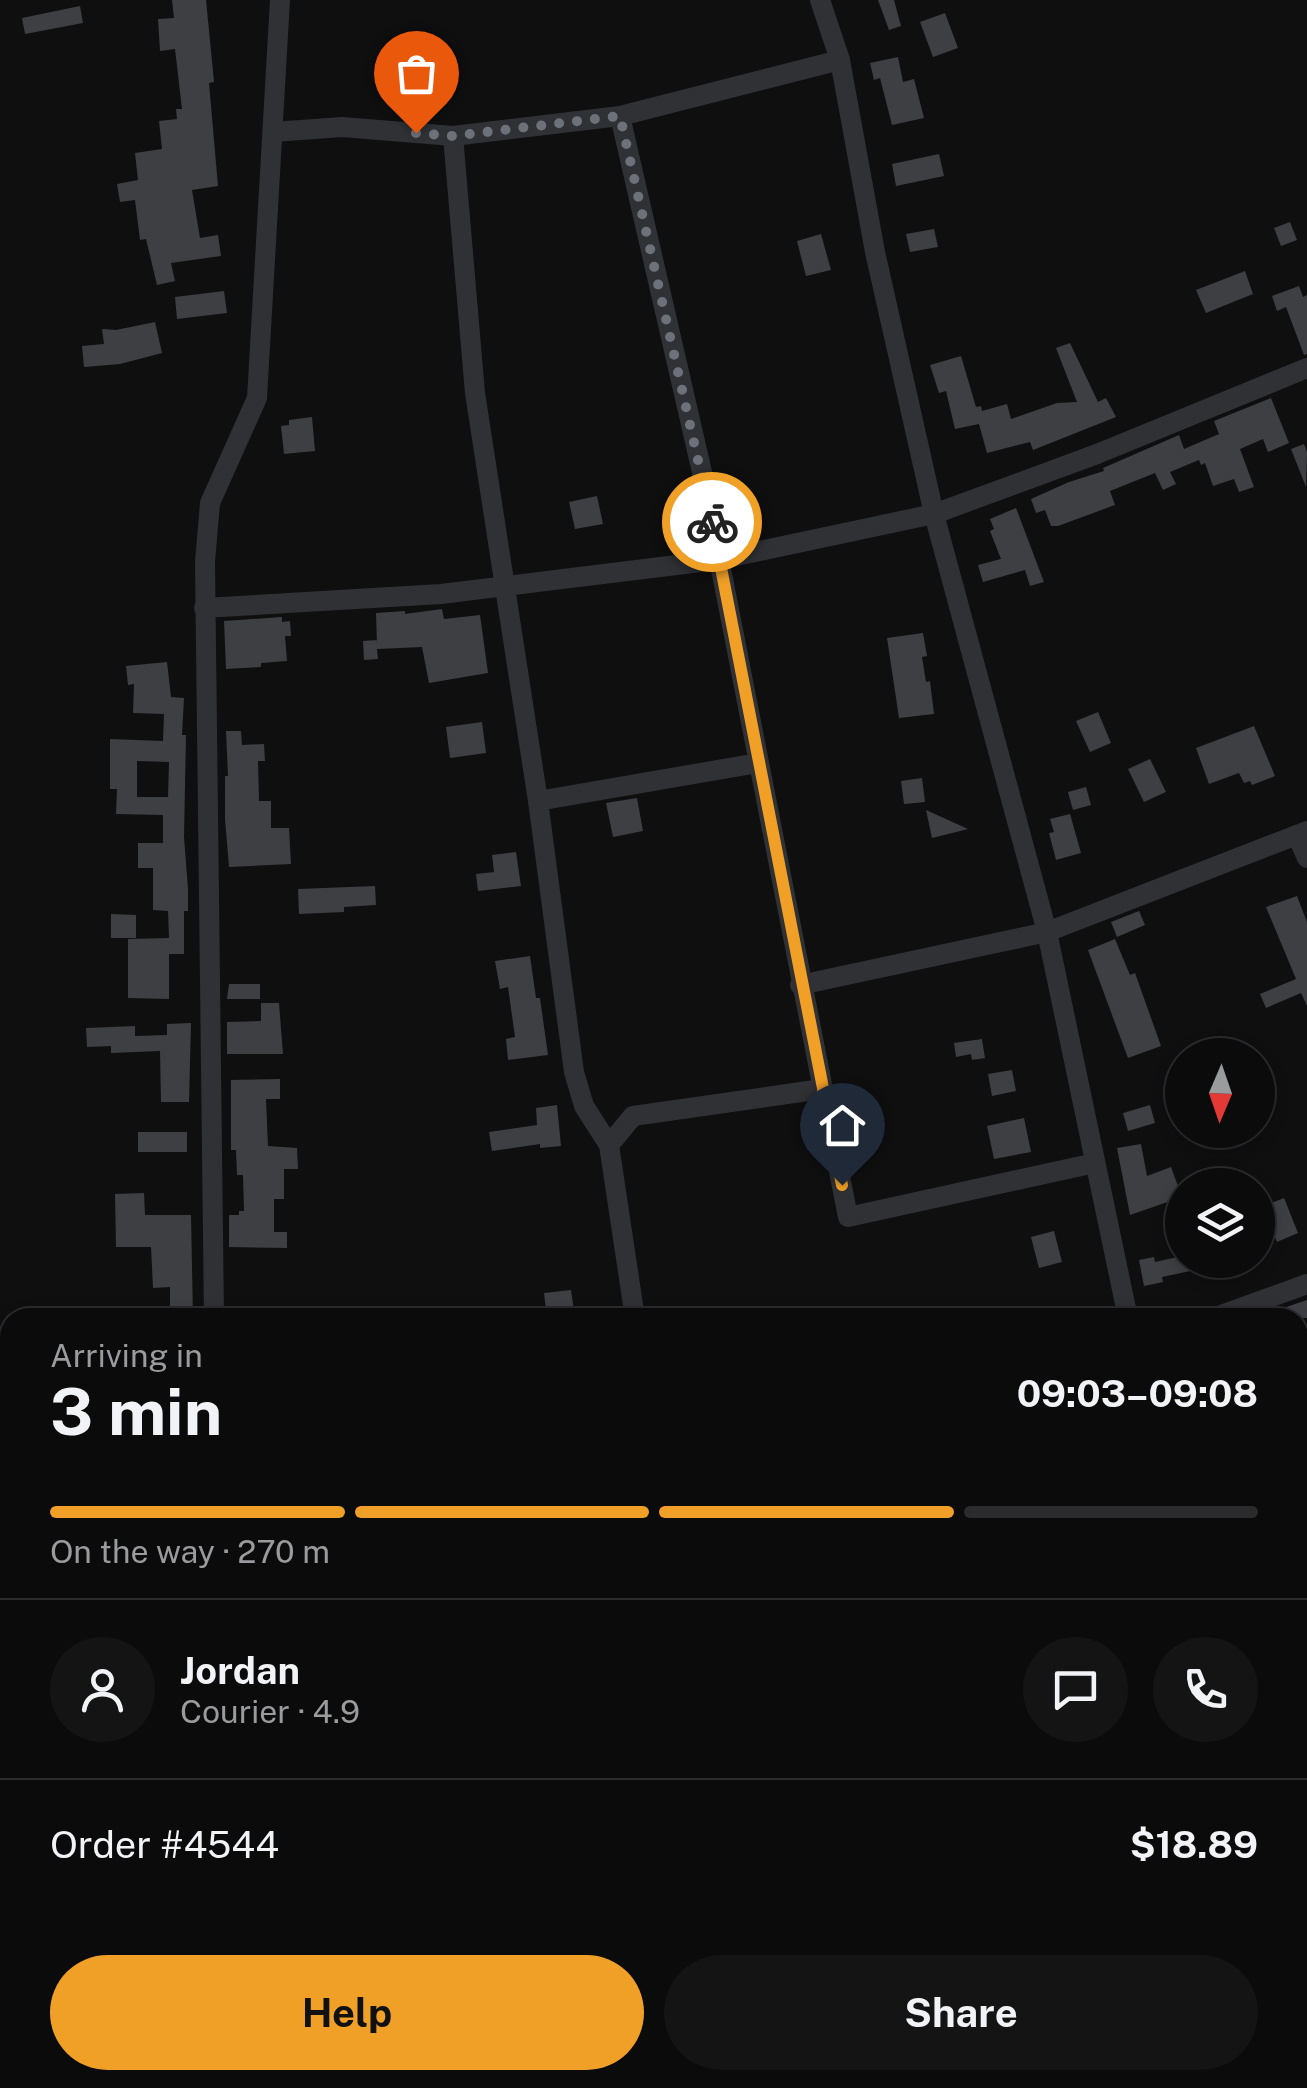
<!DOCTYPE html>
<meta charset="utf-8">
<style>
:root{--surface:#0b0b0c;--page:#141415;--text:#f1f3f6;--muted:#9a9b9d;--line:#2b2b2d;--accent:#f0a027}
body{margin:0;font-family:"Public Sans",sans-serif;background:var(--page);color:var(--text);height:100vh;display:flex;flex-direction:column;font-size:38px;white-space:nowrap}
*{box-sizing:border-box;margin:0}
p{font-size:32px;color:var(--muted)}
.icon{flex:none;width:55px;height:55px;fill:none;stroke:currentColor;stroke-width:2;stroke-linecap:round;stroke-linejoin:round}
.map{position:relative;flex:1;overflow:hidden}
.details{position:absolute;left:0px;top:1308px;width:1308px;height:782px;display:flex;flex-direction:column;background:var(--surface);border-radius:30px 30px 0 0;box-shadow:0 5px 15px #0003,0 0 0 2px var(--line)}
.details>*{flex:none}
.needle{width:65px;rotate:182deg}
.controls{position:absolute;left:1165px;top:1038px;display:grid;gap:20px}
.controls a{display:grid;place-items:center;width:110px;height:110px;border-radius:50%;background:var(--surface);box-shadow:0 5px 15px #0003,0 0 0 2px var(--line);font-size:50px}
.pin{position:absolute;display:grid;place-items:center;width:85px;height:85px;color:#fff;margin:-102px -42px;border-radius:50% 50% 50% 0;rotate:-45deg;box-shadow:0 0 10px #0007}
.pin .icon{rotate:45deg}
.courier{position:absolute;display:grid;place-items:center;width:100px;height:100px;margin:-50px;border:8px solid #f0a027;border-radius:50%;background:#fff;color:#222;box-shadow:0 2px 12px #0007}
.summary em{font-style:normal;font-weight:700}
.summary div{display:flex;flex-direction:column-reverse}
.summary{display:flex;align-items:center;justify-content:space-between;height:170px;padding:0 50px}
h1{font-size:65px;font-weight:700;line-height:75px}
.bar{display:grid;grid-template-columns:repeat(4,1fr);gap:15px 10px;align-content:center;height:120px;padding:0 50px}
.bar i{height:12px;border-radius:8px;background:var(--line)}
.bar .current{background:var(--accent)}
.bar p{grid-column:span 4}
.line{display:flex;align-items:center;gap:25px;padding:0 50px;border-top:2px solid var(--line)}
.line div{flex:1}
.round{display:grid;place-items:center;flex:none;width:105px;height:105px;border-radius:52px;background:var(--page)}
.cta{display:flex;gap:20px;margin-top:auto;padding:20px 50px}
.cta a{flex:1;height:115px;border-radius:60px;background:var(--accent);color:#111;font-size:40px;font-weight:700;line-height:115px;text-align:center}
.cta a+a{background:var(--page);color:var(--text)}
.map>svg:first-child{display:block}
.building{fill:#3e3f43;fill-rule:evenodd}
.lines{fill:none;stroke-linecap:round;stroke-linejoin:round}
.street{stroke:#303135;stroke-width:20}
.done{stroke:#6d7179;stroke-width:10;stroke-dasharray:0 18}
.route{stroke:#f0a027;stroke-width:12}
</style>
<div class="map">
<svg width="1307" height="2088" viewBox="0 0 1307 2088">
<rect width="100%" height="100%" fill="#0f0f10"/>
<g class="building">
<path d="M 172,0 L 206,0 L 214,82 L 209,83 L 218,186 L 192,190 L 200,238 L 218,235 L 221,256 L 171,263 L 175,281 L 157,285 L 146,239 L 140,240 L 135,200 L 120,202 L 117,184 L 138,180 L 135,153 L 162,149 L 159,121 L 177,119 L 176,109 L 182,109 L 175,49 L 160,51 L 158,19 L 174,18 Z"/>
<path d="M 878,0 L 894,0 L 901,26 L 889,30 Z"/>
<path d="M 80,6 L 83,23 L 25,34 L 22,18 Z"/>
<path d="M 945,13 L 958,48 L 933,57 L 920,22 Z"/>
<path d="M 898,57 L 903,82 L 914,79 L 924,118 L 892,125 L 880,78 L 874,80 L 870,63 Z"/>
<path d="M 939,154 L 944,176 L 896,186 L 892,164 Z"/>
<path d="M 1290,222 L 1297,240 L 1281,246 L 1274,228 Z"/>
<path d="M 934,229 L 938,247 L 910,252 L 906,234 Z"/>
<path d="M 821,234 L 831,270 L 806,276 L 797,241 Z"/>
<path d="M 1245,271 L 1253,294 L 1206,313 L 1196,290 Z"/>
<path d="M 1299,286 L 1303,297 L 1307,295 L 1307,354 L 1304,355 L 1286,307 L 1277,311 L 1272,296 Z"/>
<path d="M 224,291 L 227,313 L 177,319 L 175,297 Z"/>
<path d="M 155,322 L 162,353 L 120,364 L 84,367 L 82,346 L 104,344 L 102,329 L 116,330 Z"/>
<path d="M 1070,343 L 1098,402 L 1106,398 L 1116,417 L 1033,450 L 1030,442 L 987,453 L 979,424 L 955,429 L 946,391 L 939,393 L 930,365 L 961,356 L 976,407 L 981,406 L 982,411 L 1007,404 L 1011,419 L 1057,403 L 1077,402 L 1056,348 Z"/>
<path d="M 1271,398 L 1289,443 L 1268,452 L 1263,439 L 1240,449 L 1254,487 L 1239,492 L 1234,479 L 1213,486 L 1205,463 L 1201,465 L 1199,460 L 1170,472 L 1176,484 L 1163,490 L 1155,473 L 1110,491 L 1115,505 L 1058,526 L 1051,526 L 1045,510 L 1036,513 L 1031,499 L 1069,482 L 1104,471 L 1103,468 L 1179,435 L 1184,449 L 1219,434 L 1214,421 Z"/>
<path d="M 312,417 L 315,451 L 284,454 L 281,426 L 289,425 L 289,420 Z"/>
<path d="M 1304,444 L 1307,452 L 1306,487 L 1291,449 Z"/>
<path d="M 597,496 L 603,524 L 575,529 L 569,502 Z"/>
<path d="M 1016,508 L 1044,582 L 1030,586 L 1025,570 L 983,582 L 978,565 L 1001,559 L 990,531 L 994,529 L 990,519 Z"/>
<path d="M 442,609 L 444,619 L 480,615 L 488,673 L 429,683 L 422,647 L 377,649 L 378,659 L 364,660 L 363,641 L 377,640 L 377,645 L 376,613 L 405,611 L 405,614 Z"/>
<path d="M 282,617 L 282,622 L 290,621 L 291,636 L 285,636 L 287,661 L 261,663 L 261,667 L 226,669 L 224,621 Z"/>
<path d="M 923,633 L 927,656 L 922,657 L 926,682 L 930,681 L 934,714 L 899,718 L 887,638 Z"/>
<path d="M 167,662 L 171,697 L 184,698 L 182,735 L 186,735 L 184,837 L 188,889 L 188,911 L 184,911 L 184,954 L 169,954 L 169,999 L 128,998 L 128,939 L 169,938 L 168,911 L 153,910 L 153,868 L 138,868 L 138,843 L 163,843 L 163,815 L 116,814 L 117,789 L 110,789 L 110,739 L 163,741 L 164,714 L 133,713 L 134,684 L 128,685 L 126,666 ZM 137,761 L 169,762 L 168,797 L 137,797 Z"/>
<path d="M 1098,712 L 1111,743 L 1090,752 L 1076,721 Z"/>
<path d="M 482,722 L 486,753 L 450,758 L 446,727 Z"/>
<path d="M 1254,726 L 1275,776 L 1252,785 L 1250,781 L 1244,783 L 1239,773 L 1209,784 L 1196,748 Z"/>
<path d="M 226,731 L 241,731 L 242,745 L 264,744 L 265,761 L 258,761 L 259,801 L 271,801 L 271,828 L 289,828 L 291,864 L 229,867 L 225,819 L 225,776 L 228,776 Z"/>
<path d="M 1150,759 L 1166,792 L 1144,802 L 1128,769 Z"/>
<path d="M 922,778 L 925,802 L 904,804 L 901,781 Z"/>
<path d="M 1086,787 L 1091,805 L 1073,810 L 1068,792 Z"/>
<path d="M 637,798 L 643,831 L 613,837 L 606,803 Z"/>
<path d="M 926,810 L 968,829 L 932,838 Z"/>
<path d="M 1070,814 L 1081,853 L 1056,860 L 1049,833 L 1054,832 L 1050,819 Z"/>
<path d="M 516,852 L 521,886 L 478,891 L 476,874 L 494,872 L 492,855 Z"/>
<path d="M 375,886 L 376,905 L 344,907 L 344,912 L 299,914 L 298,889 Z"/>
<path d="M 1297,896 L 1307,922 L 1307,1006 L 1301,993 L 1266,1008 L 1260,994 L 1296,979 L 1266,907 Z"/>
<path d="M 1139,911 L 1145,925 L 1117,937 L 1111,922 Z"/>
<path d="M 111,914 L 136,915 L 136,938 L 111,938 Z"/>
<path d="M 1115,939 L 1130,975 L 1135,973 L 1161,1046 L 1128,1058 L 1088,950 Z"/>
<path d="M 530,956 L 536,998 L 540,998 L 548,1055 L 508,1060 L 506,1039 L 515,1037 L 508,987 L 500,989 L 495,961 Z"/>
<path d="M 229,984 L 260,984 L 260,999 L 227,999 Z"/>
<path d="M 261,1003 L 279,1003 L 283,1054 L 227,1054 L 227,1022 L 261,1021 Z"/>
<path d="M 191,1023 L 189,1102 L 161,1102 L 160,1051 L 111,1053 L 111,1046 L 87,1047 L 86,1028 L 135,1026 L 135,1036 L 167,1035 L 167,1024 Z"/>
<path d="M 982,1039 L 985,1058 L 972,1060 L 971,1054 L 956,1057 L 954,1043 Z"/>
<path d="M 1012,1070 L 1016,1091 L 992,1096 L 988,1074 Z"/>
<path d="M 280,1079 L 280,1099 L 266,1099 L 268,1146 L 297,1148 L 298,1169 L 284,1169 L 284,1199 L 274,1199 L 274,1232 L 287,1232 L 287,1248 L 229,1247 L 229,1215 L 239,1215 L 239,1211 L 244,1211 L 243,1175 L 237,1175 L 236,1150 L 231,1150 L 231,1080 Z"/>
<path d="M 557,1105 L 561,1146 L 540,1148 L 540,1144 L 492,1151 L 489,1132 L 537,1125 L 536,1108 Z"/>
<path d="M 1150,1105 L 1155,1123 L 1128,1131 L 1123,1113 Z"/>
<path d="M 1024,1118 L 1031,1152 L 994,1159 L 987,1126 Z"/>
<rect x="138" y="1132" width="49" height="20"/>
<path d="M 1141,1144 L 1147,1176 L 1171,1167 L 1182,1197 L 1130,1215 L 1117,1148 Z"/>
<path d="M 144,1193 L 145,1215 L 191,1215 L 193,1318 L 170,1318 L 170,1287 L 153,1288 L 151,1247 L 116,1247 L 115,1194 Z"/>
<path d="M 1284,1198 L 1298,1233 L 1277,1242 L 1261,1207 Z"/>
<path d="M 1054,1231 L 1062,1262 L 1039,1268 L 1031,1237 Z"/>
<path d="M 1182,1256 L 1182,1260 L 1213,1260 L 1214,1266 L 1162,1277 L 1163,1282 L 1144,1286 L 1139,1260 L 1154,1257 L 1155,1262 Z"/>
<path d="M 571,1290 L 575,1318 L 547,1318 L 544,1293 Z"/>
<path d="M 1307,1300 L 1307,1318 L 1263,1318 L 1263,1315 Z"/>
</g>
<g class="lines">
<g class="street">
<path d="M 620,116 L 702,472 L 848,1217 L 1095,1163"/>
<path d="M 273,132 L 342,127 L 453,136 L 620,116 L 840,60"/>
<path d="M 453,136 L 475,393 L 538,801 L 574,1072 L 584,1106 L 609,1145 L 635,1318"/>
<path d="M 204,608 L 441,594 L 717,560 L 934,514 L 875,252 L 840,60 L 820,0"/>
<path d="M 538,801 L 758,763"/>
<path d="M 1297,835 L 1307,858"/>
<path d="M 800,985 L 1047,932 L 1307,831"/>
<path d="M 609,1145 L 633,1116 L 822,1089"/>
<path d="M 214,1318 L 205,562 L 210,503 L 257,398 L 280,0"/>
<path d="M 1128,1318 L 1047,932 L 934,514 L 1097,454 L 1307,368"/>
<path d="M 1213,1318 L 1307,1284"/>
<path d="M 1298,1548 L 1307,1545"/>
<path d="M 0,1750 L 10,1753"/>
<path d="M 1298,1859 L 1307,1884"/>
<path d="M 1298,1950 L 1307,1948"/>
<path d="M 783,2080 L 784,2088"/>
<path d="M 64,2088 L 68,2080"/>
<path d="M 364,2088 L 422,2080"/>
</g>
</g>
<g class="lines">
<path class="done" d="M 416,133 L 453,136 L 620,116 L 712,522"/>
<path class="route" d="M 712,522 L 842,1185"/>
</g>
</svg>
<div class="controls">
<a><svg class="needle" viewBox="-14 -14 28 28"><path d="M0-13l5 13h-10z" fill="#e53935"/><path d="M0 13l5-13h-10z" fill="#9a9b9d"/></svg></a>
<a><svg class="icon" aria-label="layers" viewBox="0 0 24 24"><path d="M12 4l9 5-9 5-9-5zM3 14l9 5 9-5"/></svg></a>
</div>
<div class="pin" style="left:416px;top:133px;background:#ea580c"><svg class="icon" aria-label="bag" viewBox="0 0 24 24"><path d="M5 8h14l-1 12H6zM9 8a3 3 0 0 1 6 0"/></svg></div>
<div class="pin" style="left:842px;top:1185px;background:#1f2937"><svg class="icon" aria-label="home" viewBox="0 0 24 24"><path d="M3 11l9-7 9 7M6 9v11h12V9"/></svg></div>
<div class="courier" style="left:712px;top:522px"><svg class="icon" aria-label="bike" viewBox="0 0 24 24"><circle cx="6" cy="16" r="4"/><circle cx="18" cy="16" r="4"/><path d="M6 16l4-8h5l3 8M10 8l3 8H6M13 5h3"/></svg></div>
<section class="details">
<div class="summary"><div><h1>3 min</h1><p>Arriving in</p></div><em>09:03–09:08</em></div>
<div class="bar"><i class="current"></i><i class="current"></i><i class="current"></i><i></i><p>On the way · 270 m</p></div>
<div class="line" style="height:180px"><a class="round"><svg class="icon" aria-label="person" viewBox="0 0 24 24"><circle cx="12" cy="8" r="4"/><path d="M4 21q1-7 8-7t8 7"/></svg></a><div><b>Jordan</b><p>Courier · 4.9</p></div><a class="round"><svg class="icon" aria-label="chat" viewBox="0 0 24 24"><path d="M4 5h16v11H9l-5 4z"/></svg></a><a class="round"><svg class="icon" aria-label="phone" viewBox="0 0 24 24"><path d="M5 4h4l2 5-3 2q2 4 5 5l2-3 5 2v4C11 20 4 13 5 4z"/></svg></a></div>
<div class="line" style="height:130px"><div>Order #4544</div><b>$18.89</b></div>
<div class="cta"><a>Help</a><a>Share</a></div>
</section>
</div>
